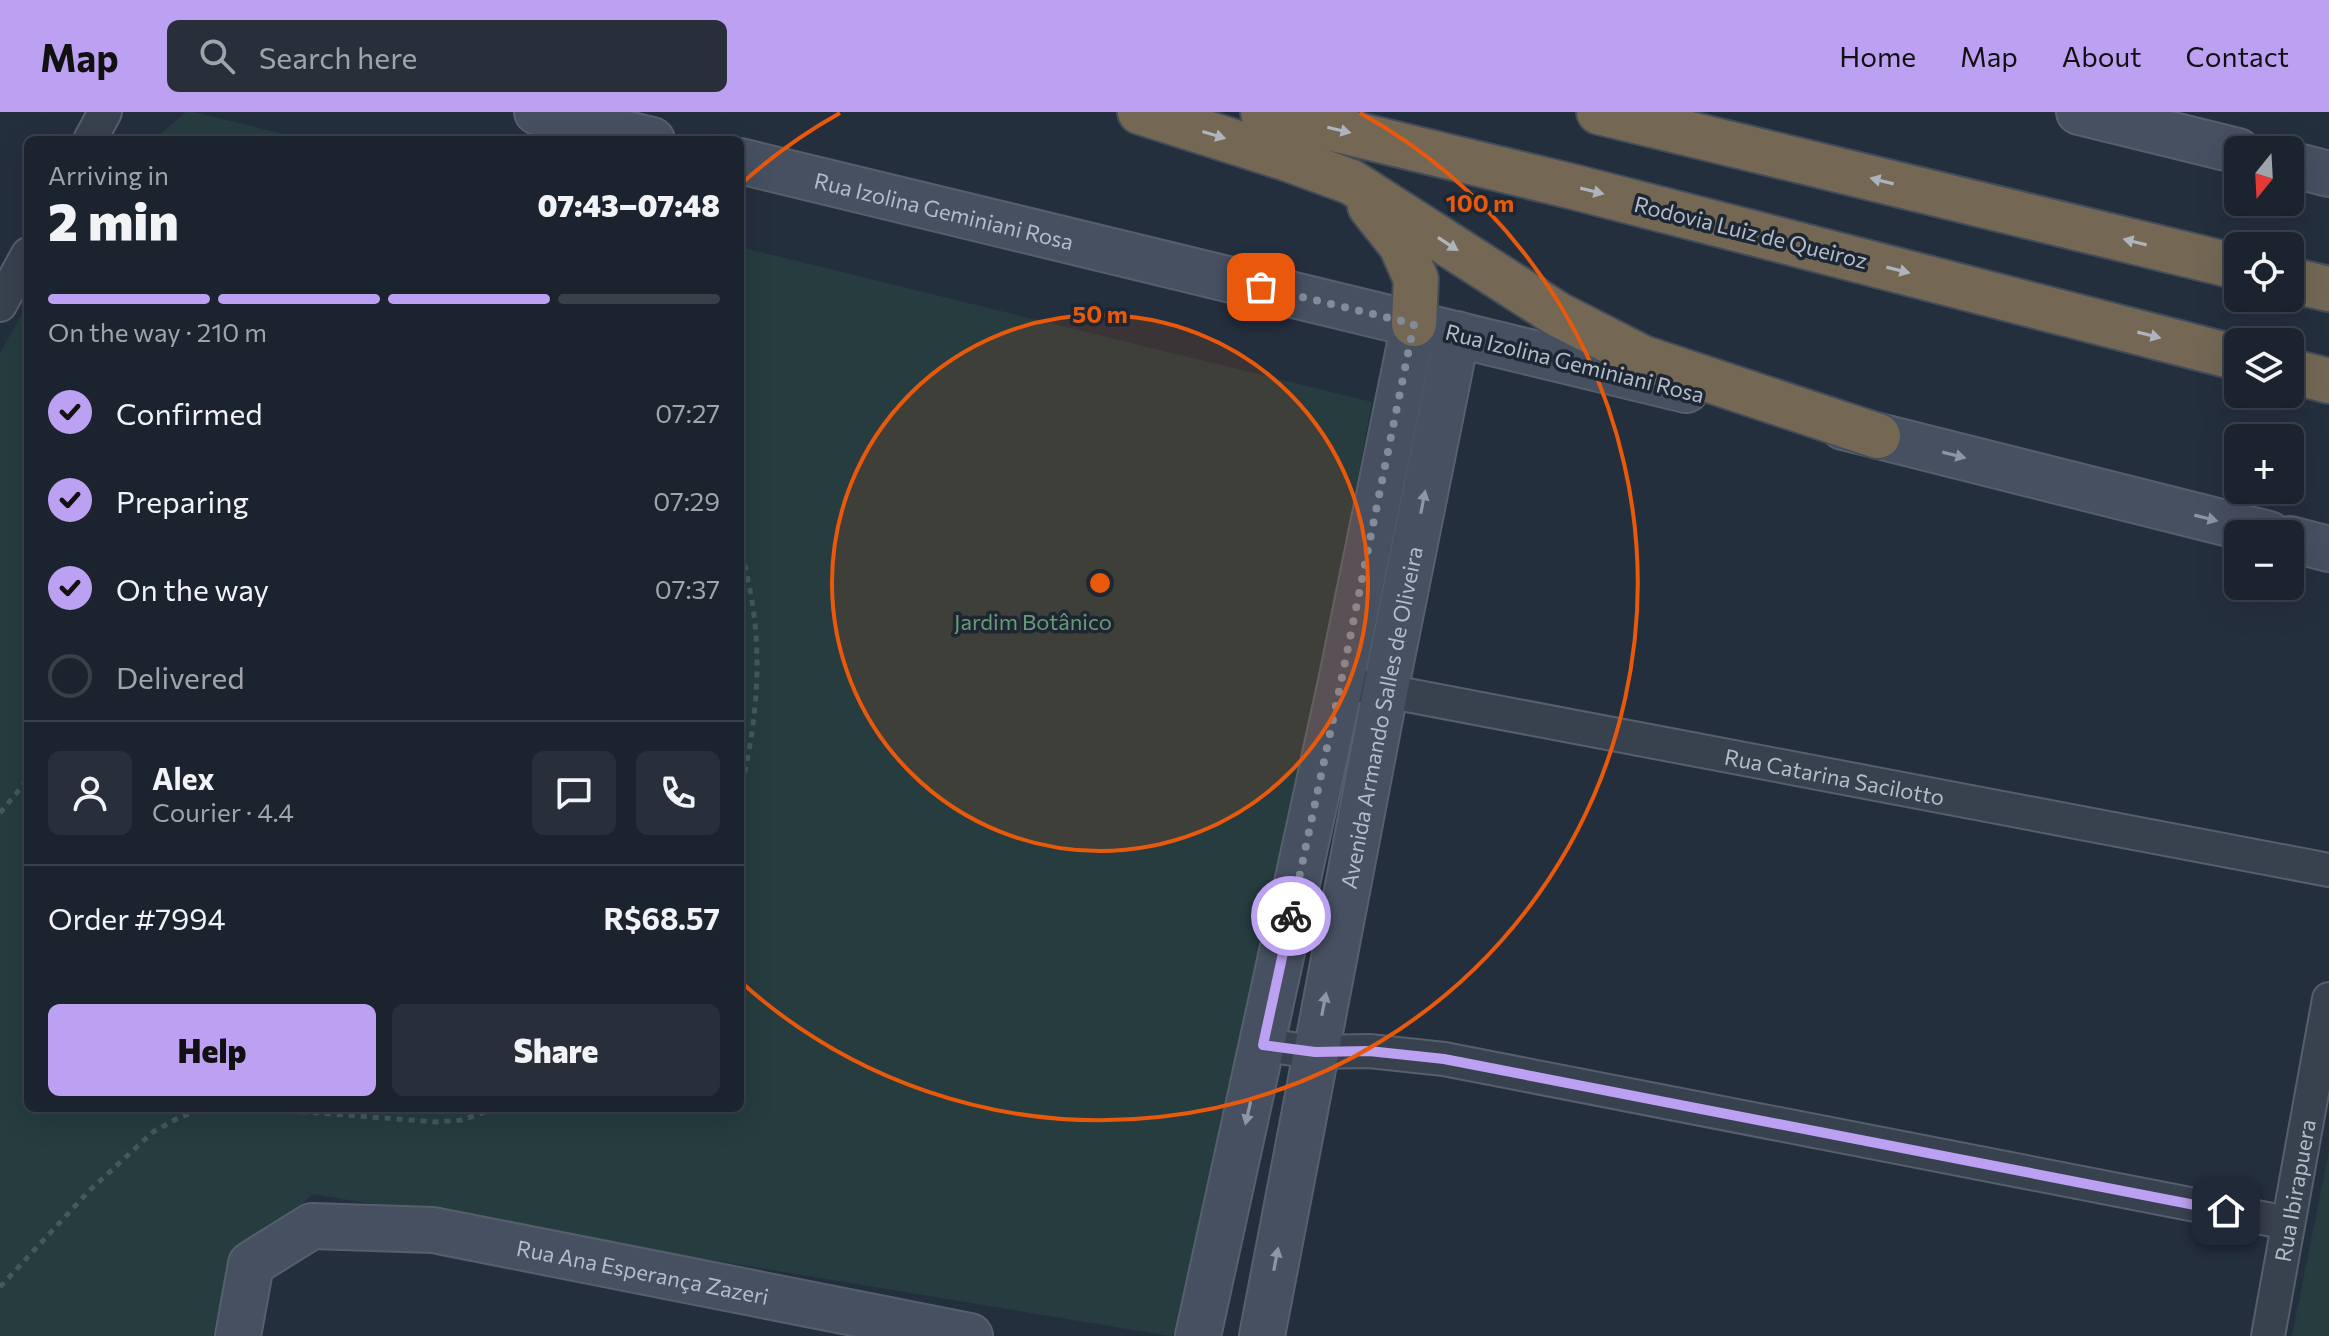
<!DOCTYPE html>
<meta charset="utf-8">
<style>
:root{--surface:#1b232e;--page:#282f3a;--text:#f1f3f6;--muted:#a0a4aa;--line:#39404a;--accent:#bca0f2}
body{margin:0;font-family:Commissioner,sans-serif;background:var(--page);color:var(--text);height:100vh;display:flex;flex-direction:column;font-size:30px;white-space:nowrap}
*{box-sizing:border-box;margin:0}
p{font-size:26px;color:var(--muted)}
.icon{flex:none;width:44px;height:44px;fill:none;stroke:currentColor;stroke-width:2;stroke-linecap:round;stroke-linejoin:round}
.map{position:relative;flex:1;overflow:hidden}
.drawer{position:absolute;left:24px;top:24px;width:720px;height:976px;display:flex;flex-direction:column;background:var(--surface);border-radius:12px;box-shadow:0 8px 32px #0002,0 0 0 2px var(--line)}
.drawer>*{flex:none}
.needle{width:52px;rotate:198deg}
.fabs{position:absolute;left:2224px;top:24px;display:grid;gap:16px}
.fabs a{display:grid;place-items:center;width:80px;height:80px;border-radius:12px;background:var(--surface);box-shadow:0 8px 32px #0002,0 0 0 2px var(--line);font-size:40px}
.pin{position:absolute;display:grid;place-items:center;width:68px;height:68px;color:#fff;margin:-34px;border-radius:16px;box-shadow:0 4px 12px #0006}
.courier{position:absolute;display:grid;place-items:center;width:80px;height:80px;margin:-40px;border:6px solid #bca0f2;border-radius:50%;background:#fff;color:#222;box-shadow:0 2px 10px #0007}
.head em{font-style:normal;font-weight:800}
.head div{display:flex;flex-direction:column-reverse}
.head{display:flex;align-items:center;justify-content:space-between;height:136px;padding:0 24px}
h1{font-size:52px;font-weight:800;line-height:60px}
.bar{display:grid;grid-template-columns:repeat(4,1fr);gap:12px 8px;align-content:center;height:96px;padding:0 24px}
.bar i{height:10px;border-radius:6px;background:var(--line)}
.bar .current{background:var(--accent)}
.bar p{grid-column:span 4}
.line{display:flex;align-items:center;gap:20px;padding:0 24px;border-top:2px solid var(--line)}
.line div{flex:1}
.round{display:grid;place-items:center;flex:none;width:84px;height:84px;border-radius:12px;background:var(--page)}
ol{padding:0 24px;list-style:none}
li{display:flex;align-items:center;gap:24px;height:88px}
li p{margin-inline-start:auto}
li .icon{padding:8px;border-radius:50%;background:var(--accent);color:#111;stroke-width:4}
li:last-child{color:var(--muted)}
li i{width:44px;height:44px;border:4px solid var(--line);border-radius:50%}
.button{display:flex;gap:16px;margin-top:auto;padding:16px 24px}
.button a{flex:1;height:92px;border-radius:12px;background:var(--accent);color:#111;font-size:32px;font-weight:800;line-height:92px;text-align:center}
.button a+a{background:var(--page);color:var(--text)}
header{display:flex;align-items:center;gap:48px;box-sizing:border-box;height:112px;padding:0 40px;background:var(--accent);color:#111}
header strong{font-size:38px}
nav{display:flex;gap:44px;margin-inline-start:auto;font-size:28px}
.search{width:560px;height:72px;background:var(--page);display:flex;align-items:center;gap:20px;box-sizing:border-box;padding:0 28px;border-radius:12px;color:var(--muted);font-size:30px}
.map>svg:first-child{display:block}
.green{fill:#263c3f}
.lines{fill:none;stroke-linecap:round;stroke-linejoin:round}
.street-casing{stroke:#565f6c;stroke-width:36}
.secondary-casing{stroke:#565f6c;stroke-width:48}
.highway-casing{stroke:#434c59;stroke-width:48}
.path{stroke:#44595c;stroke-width:5;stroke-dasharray:6 6;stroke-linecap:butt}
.street{stroke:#38414e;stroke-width:32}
.secondary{stroke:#465061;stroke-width:44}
.highway{stroke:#746855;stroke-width:44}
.oneway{fill:#aeb4bd}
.oneway2{fill:#8e96a5}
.done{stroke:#828b98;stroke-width:8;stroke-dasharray:0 14.4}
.route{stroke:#bca0f2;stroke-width:10}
.ring{fill:none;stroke:#e8590c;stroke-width:4}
.labels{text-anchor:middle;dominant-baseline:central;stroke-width:7;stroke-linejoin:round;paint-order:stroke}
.street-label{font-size:22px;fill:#b4bcc9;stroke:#1d2633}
.park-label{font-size:22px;fill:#6b9a76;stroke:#1d2633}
.centre{fill:#e8590c;stroke:#1d2633;stroke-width:4}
.ring-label{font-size:24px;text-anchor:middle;font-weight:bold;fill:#e8590c;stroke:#1d2633;stroke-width:7;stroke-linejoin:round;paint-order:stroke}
</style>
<header>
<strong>Map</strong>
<div class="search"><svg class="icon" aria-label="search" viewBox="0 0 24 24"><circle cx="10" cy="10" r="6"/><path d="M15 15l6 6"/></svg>Search here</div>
<nav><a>Home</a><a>Map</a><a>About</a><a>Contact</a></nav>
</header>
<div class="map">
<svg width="2329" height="1224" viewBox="0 0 2329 1224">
<rect width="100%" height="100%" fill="#242f3e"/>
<g class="green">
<path d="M 186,0 L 194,0 L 307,28 L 153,28 Z"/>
<path d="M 740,135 L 1372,290 L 1317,587 L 1190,1221 L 1170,1224 L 313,1082 L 229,1155 L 213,1224 L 0,1224 L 0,241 L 28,191 L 28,996 L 740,996 Z"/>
<path d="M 2329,1039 L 2329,1224 L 2292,1224 Z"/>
</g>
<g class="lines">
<g class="street-casing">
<g id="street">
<path d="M 90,28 L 105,0"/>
<path d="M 0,193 L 28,142"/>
<path id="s1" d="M 1365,575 L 2329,758"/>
<path d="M 1263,933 L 1315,940 L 1369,939 L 1444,947 L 2288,1111"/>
<path id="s2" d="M 2268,1224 L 2329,887"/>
</g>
</g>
<g class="secondary-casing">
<g id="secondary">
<path d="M 537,0 L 652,28"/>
<path d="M 2079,0 L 2238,39"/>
<path id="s3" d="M 740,49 L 1686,278"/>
<path d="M 2290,52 L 2329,62"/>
<path d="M 1843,315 L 2269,422"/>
<path d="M 2290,427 L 2329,437"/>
<path id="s4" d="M 238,1224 L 251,1152 L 312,1114 L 433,1118 L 970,1224"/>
<path d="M 1198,1224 L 1341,570 L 1414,212"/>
<path id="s5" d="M 1262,1224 L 1385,580 L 1457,222"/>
</g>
</g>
<g class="highway-casing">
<g id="highway">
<path d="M 1140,0 L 1288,47 L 1351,70 L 1557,202 L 1643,246 L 1878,324"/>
<path d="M 1263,0 L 1574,75 L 2238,246"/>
<path d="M 1599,0 L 2238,155"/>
<path d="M 1370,94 L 1401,133 L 1416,167 L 1414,212"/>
<path d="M 2290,168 L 2329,177"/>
<path d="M 2290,259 L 2329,269"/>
</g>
</g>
<g class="path">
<path d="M 740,429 C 744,451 750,474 753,496 C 762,556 755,621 740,680"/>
<path d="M 0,701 L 28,667"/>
<path d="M 253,996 L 436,1010 L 462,1008 L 496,996"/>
<path d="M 0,1175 L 89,1079 L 153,1020 L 178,1006 L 203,997 L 218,996"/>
</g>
<use href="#street" class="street"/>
<use href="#secondary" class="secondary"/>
<use href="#highway" class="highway"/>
</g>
<defs><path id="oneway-solid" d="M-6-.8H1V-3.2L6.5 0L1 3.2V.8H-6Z" transform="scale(2)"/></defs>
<g class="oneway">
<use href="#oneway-solid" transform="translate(1339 18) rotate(13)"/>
<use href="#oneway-solid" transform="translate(1214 23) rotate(17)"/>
<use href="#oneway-solid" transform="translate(1882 69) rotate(-166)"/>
<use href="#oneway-solid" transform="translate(1592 79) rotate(14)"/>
<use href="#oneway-solid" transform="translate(2135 130) rotate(-166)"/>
<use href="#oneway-solid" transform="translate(1448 132) rotate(33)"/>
<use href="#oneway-solid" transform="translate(1898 158) rotate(14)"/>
<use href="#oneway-solid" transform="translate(2149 223) rotate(14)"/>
</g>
<g class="oneway2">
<use href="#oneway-solid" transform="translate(1954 343) rotate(14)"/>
<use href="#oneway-solid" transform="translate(1423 390) rotate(-79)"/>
<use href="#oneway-solid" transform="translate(2206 406) rotate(14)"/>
<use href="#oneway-solid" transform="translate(1324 892) rotate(-79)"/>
<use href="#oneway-solid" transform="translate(1248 1001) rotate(103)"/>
<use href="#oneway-solid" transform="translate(1276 1147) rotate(-79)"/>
</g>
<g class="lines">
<path class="done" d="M 1261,175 L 1414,212 L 1341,570 L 1291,804"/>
<path class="route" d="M 1291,804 L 1263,933 L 1315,940 L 1369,939 L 1444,947 L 2226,1099"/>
</g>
<circle cx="1100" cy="471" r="268" fill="#e8590c" fill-opacity=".12"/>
<g class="ring">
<circle cx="1100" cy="471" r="268"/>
<path d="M741 72A537 537 0 0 1 840 1M1360 1A537 537 0 1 1 741 870"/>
</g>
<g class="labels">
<g class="street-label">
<text stroke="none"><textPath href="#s3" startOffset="210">Rua Izolina Geminiani Rosa</textPath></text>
<text transform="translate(1751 120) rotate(14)">Rodovia Luiz de Queiroz</text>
<text transform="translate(1575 251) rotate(14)">Rua Izolina Geminiani Rosa</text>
<text stroke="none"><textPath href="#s5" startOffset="630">Avenida Armando Salles de Oliveira</textPath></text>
<text stroke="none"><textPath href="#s1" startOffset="478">Rua Catarina Sacilotto</textPath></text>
<text stroke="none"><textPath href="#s2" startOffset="148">Rua Ibirapuera</textPath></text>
<text stroke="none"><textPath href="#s4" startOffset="480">Rua Ana Esperança Zazeri</textPath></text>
</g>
<g class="park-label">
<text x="1033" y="509">Jardim Botânico</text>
</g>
</g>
<circle cx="1100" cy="471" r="12" class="centre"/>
<g class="ring-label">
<text x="1480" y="100">100 m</text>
<text x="1100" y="211">50 m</text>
</g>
</svg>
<div class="fabs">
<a><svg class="needle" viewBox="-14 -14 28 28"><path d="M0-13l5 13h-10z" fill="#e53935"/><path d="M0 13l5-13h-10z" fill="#a0a4aa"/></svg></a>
<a><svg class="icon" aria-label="locate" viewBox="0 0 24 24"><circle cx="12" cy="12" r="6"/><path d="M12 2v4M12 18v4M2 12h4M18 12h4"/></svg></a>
<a><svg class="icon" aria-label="layers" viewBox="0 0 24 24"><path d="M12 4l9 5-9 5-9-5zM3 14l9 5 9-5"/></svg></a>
<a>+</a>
<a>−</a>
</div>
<div class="pin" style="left:1261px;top:175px;background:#ea580c"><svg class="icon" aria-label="bag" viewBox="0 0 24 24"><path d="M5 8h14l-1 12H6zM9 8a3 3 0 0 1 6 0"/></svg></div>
<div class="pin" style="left:2226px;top:1099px;background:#1f2937"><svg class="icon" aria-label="home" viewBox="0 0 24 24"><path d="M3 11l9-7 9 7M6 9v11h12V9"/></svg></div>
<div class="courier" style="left:1291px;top:804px"><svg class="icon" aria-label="bike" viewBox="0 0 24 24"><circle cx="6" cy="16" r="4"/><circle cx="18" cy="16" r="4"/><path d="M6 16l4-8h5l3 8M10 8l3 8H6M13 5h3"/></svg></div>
<section class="drawer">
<div class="head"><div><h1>2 min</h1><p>Arriving in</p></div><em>07:43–07:48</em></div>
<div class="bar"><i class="current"></i><i class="current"></i><i class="current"></i><i></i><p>On the way · 210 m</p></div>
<ol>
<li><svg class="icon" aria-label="check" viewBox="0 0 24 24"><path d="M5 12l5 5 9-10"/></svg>Confirmed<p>07:27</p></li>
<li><svg class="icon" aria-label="check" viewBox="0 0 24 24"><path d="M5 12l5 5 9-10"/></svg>Preparing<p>07:29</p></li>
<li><svg class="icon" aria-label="check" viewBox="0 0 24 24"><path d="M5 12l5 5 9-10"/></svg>On the way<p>07:37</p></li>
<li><i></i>Delivered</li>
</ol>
<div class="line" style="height:144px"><a class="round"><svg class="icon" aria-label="person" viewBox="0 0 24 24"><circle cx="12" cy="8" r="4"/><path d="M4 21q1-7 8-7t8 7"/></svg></a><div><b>Alex</b><p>Courier · 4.4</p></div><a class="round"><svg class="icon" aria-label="chat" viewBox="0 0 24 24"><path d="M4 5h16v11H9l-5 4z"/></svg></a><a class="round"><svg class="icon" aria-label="phone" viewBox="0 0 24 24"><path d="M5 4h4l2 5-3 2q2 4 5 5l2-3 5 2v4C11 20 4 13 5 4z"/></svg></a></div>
<div class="line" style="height:104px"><div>Order #7994</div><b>R$68.57</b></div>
<div class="button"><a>Help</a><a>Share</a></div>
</section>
</div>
